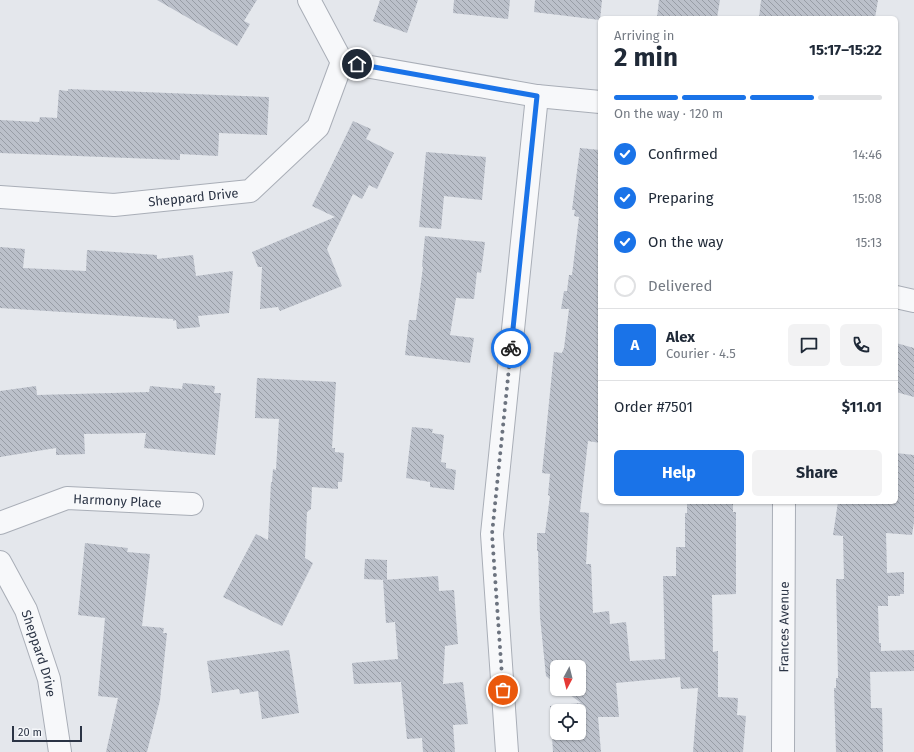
<!DOCTYPE html>
<meta charset="utf-8">
<style>
:root{--surface:#fff;--page:#f2f2f3;--text:#1f2937;--muted:#747a83;--line:#e0e1e3;--accent:#1a73e8}
body{margin:0;font-family:"Fira Sans",sans-serif;background:var(--page);color:var(--text);height:100vh;display:flex;flex-direction:column;font-size:15px;white-space:nowrap}
*{box-sizing:border-box;margin:0}
p{font-size:13px;color:var(--muted)}
.icon{flex:none;width:22px;height:22px;fill:none;stroke:currentColor;stroke-width:2;stroke-linecap:round;stroke-linejoin:round}
.map{position:relative;flex:1;overflow:hidden}
.drawer{position:absolute;left:598px;top:16px;width:300px;height:488px;display:flex;flex-direction:column;background:var(--surface);border-radius:6px;box-shadow:0 1px 3px #0004}
.drawer>*{flex:none}
.needle{width:26px;rotate:187deg}
.buttons{position:absolute;left:550px;top:660px;display:grid;gap:8px}
.buttons a{display:grid;place-items:center;width:36px;height:36px;border-radius:6px;background:var(--surface);box-shadow:0 1px 3px #0004;font-size:20px}
.scale{position:absolute;left:12px;bottom:10px;width:70px;box-sizing:border-box;padding-left:4px;border:2px solid #2b3445;border-top:0;font-size:11px;line-height:14px;white-space:nowrap;color:#2b3445;-webkit-text-stroke:3px #f4f6f9;paint-order:stroke}
.pin{position:absolute;display:grid;place-items:center;width:34px;height:34px;color:#fff;margin:-17px;border:2px solid #fff;border-radius:50%;box-shadow:0 1px 4px #0007}
.courier{position:absolute;display:grid;place-items:center;width:40px;height:40px;margin:-20px;border:3px solid #1a73e8;border-radius:50%;background:#fff;color:#222;box-shadow:0 1px 5px #0007}
.headline em{font-style:normal;font-weight:700}
.headline div{display:flex;flex-direction:column-reverse}
.headline{display:flex;align-items:center;justify-content:space-between;height:68px;padding:0 16px}
h1{font-size:26px;font-weight:700;line-height:30px}
.bar{display:grid;grid-template-columns:repeat(4,1fr);gap:6px 4px;align-content:center;height:48px;padding:0 16px}
.bar i{height:5px;border-radius:3px;background:var(--line)}
.bar .on{background:var(--accent)}
.bar p{grid-column:span 4}
.line{display:flex;align-items:center;gap:10px;padding:0 16px;border-top:1px solid var(--line)}
.line div{flex:1}
.round{display:grid;place-items:center;flex:none;width:42px;height:42px;border-radius:6px;background:var(--page)}
ol{padding:0 16px;list-style:none}
li{display:flex;align-items:center;gap:12px;height:44px}
li p{margin-inline-start:auto}
li .icon{padding:4px;border-radius:50%;background:var(--accent);color:#fff;stroke-width:4}
li:last-child{color:var(--muted)}
li i{width:22px;height:22px;border:2px solid var(--line);border-radius:50%}
.primary-button{display:flex;gap:8px;margin-top:auto;padding:8px 16px}
.primary-button a{flex:1;height:46px;border-radius:6px;background:var(--accent);color:#fff;font-size:16px;font-weight:700;line-height:46px;text-align:center}
.primary-button a+a{background:var(--page);color:var(--text)}
.map>svg:first-child{display:block}
.building{fill:url(#building-back-hatch);fill-rule:evenodd}
.lines{fill:none;stroke-linecap:round;stroke-linejoin:round}
.minor-casing{stroke:#a9aeb7;stroke-width:24}
.minor{stroke:#f7f8fa;stroke-width:22}
.done{stroke:#6c737f;stroke-width:4;stroke-dasharray:0 7.2}
.route{stroke:#1a73e8;stroke-width:5}
.labels{text-anchor:middle;dominant-baseline:central;stroke-width:3;stroke-linejoin:round;paint-order:stroke}
.street-label{font-size:13px;fill:#2b3445;stroke:#f4f6f9}
</style>
<div class="map">
<svg width="914" height="752" viewBox="0 0 914 752">
<defs>
<pattern id="building-back-hatch" width="6" height="6" patternUnits="userSpaceOnUse"><rect width="6" height="6" fill="#bbc0ca"/><path d="M-1 5l2 2M0 0l6 6M5-1l2 2" fill="none" stroke="#989da6"/></pattern>
</defs>
<rect width="100%" height="100%" fill="#e4e7ec"/>
<g class="building">
<path d="M 157,0 L 257,0 L 244,21 L 250,24 L 237,46 Z"/>
<path d="M 380,0 L 418,0 L 407,33 L 373,21 Z"/>
<path d="M 454,0 L 510,0 L 508,19 L 453,13 Z"/>
<path d="M 535,0 L 602,0 L 600,20 L 534,12 Z"/>
<path d="M 659,0 L 720,0 L 717,18 L 657,18 Z"/>
<path d="M 761,0 L 878,0 L 875,18 L 759,18 Z"/>
<path d="M 68,89 L 269,97 L 267,135 L 219,133 L 218,156 L 180,154 L 180,160 L 0,153 L 0,120 L 39,122 L 40,117 L 57,118 L 59,90 L 68,91 Z"/>
<path d="M 353,121 L 371,129 L 366,139 L 394,153 L 377,189 L 369,185 L 362,199 L 353,194 L 327,249 L 342,286 L 280,311 L 278,307 L 260,309 L 262,267 L 258,267 L 252,252 L 335,217 L 312,206 Z"/>
<path d="M 580,148 L 600,150 L 600,443 L 588,441 L 580,512 L 589,513 L 586,564 L 591,564 L 593,613 L 609,611 L 610,624 L 626,622 L 630,661 L 665,659 L 663,576 L 676,576 L 676,547 L 685,547 L 685,513 L 687,513 L 687,502 L 733,502 L 733,512 L 736,512 L 736,594 L 712,595 L 713,652 L 718,651 L 718,697 L 738,698 L 737,715 L 746,716 L 743,752 L 693,752 L 698,688 L 681,689 L 680,677 L 616,683 L 619,717 L 598,717 L 601,752 L 553,752 L 550,706 L 581,703 L 562,689 L 579,689 L 579,667 L 557,667 L 557,685 L 546,676 L 540,617 L 538,551 L 537,551 L 537,533 L 545,533 L 550,496 L 548,495 L 550,474 L 542,473 L 554,352 L 562,353 L 564,348 L 569,309 L 561,309 L 564,291 L 567,291 L 569,275 L 572,275 L 579,217 L 574,216 L 575,210 L 572,210 ZM 557,711 L 579,711 L 579,733 L 557,733 Z"/>
<path d="M 426,152 L 486,157 L 482,200 L 444,196 L 441,229 L 419,227 Z"/>
<path d="M 425,236 L 485,242 L 481,273 L 477,272 L 474,299 L 456,298 L 450,335 L 474,338 L 470,363 L 405,355 L 409,320 L 416,320 L 423,267 L 422,266 Z"/>
<path d="M 0,247 L 25,249 L 23,268 L 86,271 L 87,250 L 157,255 L 157,259 L 193,255 L 196,276 L 233,271 L 229,313 L 198,316 L 200,327 L 177,329 L 176,320 L 173,321 L 173,319 L 0,308 Z"/>
<path d="M 896,343 L 914,348 L 914,397 L 896,392 Z"/>
<path d="M 257,378 L 336,382 L 332,448 L 335,448 L 335,452 L 344,453 L 342,482 L 338,482 L 338,489 L 312,487 L 311,509 L 307,512 L 305,558 L 313,563 L 282,626 L 223,597 L 256,534 L 268,540 L 271,482 L 272,482 L 273,469 L 276,470 L 279,419 L 255,418 Z"/>
<path d="M 183,383 L 215,386 L 214,393 L 221,393 L 215,455 L 144,448 L 146,433 L 84,434 L 85,454 L 56,455 L 56,448 L 0,457 L 0,391 L 36,386 L 37,395 L 149,392 L 150,386 L 182,389 Z"/>
<path d="M 412,427 L 433,429 L 432,433 L 444,435 L 441,462 L 446,463 L 446,468 L 456,470 L 454,490 L 430,487 L 430,482 L 406,478 Z"/>
<path d="M 896,453 L 914,455 L 914,522 L 912,535 L 886,533 L 887,573 L 904,572 L 904,594 L 900,594 L 900,596 L 888,596 L 888,606 L 878,606 L 879,643 L 881,643 L 881,651 L 914,650 L 914,671 L 870,672 L 871,708 L 882,708 L 883,752 L 836,752 L 834,688 L 836,688 L 836,678 L 838,678 L 836,579 L 844,579 L 843,536 L 833,535 L 838,502 L 896,502 Z"/>
<path d="M 85,543 L 128,548 L 127,552 L 150,554 L 142,626 L 164,628 L 163,633 L 167,633 L 160,700 L 147,752 L 106,752 L 118,698 L 98,696 L 105,618 L 78,615 Z"/>
<path d="M 365,559 L 387,560 L 387,580 L 364,579 Z"/>
<path d="M 438,576 L 439,591 L 454,590 L 458,644 L 445,646 L 443,684 L 463,682 L 468,724 L 453,725 L 455,752 L 423,752 L 422,738 L 407,739 L 401,682 L 354,684 L 352,663 L 398,659 L 395,622 L 386,623 L 383,580 Z"/>
<path d="M 289,650 L 299,713 L 262,719 L 258,691 L 240,694 L 239,689 L 212,693 L 207,661 Z"/>
</g>
<g class="lines">
<g class="minor-casing">
<g id="minor">
<path d="M 342,62 L 537,96 L 600,102"/>
<path id="s1" d="M 0,197 L 114,205 L 250,191 L 318,127 L 342,62 L 309,0"/>
<path d="M 896,297 L 914,301"/>
<path id="s2" d="M 0,523 L 67,498 L 192,504"/>
<path id="s3" d="M 0,562 L 26,610 L 49,679 L 60,752"/>
<path d="M 507,752 L 492,534 L 537,96"/>
<path id="s4" d="M 783,752 L 784,502"/>
</g>
</g>
<use href="#minor" class="minor"/>
</g>
<g class="lines">
<path class="done" d="M 503,690 L 492,534 L 511,348"/>
<path class="route" d="M 357,64 L 537,96 L 511,348"/>
</g>
<g class="labels">
<g class="street-label">
<text stroke="none"><textPath href="#s1" startOffset="194">Sheppard Drive</textPath></text>
<text stroke="none"><textPath href="#s2" startOffset="122">Harmony Place</textPath></text>
<text stroke="none"><textPath href="#s4" startOffset="125">Frances Avenue</textPath></text>
<text stroke="none"><textPath href="#s3" startOffset="100">Sheppard Drive</textPath></text>
</g>
</g>
</svg>
<div class="buttons">
<a><svg class="needle" viewBox="-14 -14 28 28"><path d="M0-13l5 13h-10z" fill="#e53935"/><path d="M0 13l5-13h-10z" fill="#747a83"/></svg></a>
<a><svg class="icon" aria-label="locate" viewBox="0 0 24 24"><circle cx="12" cy="12" r="6"/><path d="M12 2v4M12 18v4M2 12h4M18 12h4"/></svg></a>
</div>
<div class="scale">20 m</div>
<div class="pin" style="left:503px;top:690px;background:#ea580c"><svg class="icon" aria-label="bag" viewBox="0 0 24 24"><path d="M5 8h14l-1 12H6zM9 8a3 3 0 0 1 6 0"/></svg></div>
<div class="pin" style="left:357px;top:64px;background:#1f2937"><svg class="icon" aria-label="home" viewBox="0 0 24 24"><path d="M3 11l9-7 9 7M6 9v11h12V9"/></svg></div>
<div class="courier" style="left:511px;top:348px"><svg class="icon" aria-label="bike" viewBox="0 0 24 24"><circle cx="6" cy="16" r="4"/><circle cx="18" cy="16" r="4"/><path d="M6 16l4-8h5l3 8M10 8l3 8H6M13 5h3"/></svg></div>
<section class="drawer">
<div class="headline"><div><h1>2 min</h1><p>Arriving in</p></div><em>15:17–15:22</em></div>
<div class="bar"><i class="on"></i><i class="on"></i><i class="on"></i><i></i><p>On the way · 120 m</p></div>
<ol>
<li><svg class="icon" aria-label="check" viewBox="0 0 24 24"><path d="M5 12l5 5 9-10"/></svg>Confirmed<p>14:46</p></li>
<li><svg class="icon" aria-label="check" viewBox="0 0 24 24"><path d="M5 12l5 5 9-10"/></svg>Preparing<p>15:08</p></li>
<li><svg class="icon" aria-label="check" viewBox="0 0 24 24"><path d="M5 12l5 5 9-10"/></svg>On the way<p>15:13</p></li>
<li><i></i>Delivered</li>
</ol>
<div class="line" style="height:72px"><b class="round" style="background:var(--accent);color:#fff">A</b><div><b>Alex</b><p>Courier · 4.5</p></div><a class="round"><svg class="icon" aria-label="chat" viewBox="0 0 24 24"><path d="M4 5h16v11H9l-5 4z"/></svg></a><a class="round"><svg class="icon" aria-label="phone" viewBox="0 0 24 24"><path d="M5 4h4l2 5-3 2q2 4 5 5l2-3 5 2v4C11 20 4 13 5 4z"/></svg></a></div>
<div class="line" style="height:52px"><div>Order #7501</div><b>$11.01</b></div>
<div class="primary-button"><a>Help</a><a>Share</a></div>
</section>
</div>
